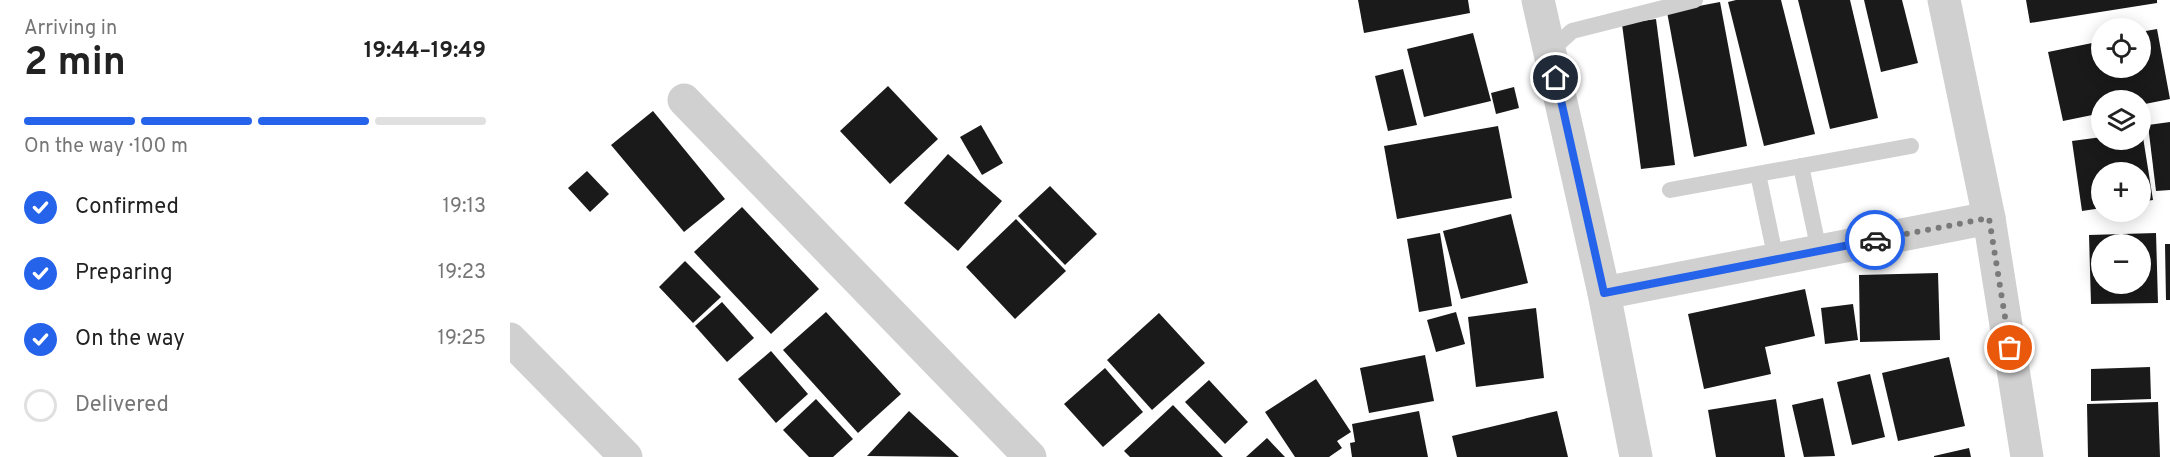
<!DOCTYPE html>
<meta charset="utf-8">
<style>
:root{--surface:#fff;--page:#f2f2f2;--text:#222;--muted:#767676;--line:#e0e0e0;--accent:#2563eb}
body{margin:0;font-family:Overpass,sans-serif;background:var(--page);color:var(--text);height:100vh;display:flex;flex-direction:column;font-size:22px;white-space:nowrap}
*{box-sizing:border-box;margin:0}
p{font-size:20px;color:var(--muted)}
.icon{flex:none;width:33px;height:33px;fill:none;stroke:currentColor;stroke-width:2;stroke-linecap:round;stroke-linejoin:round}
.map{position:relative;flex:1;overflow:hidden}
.details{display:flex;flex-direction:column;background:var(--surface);width:510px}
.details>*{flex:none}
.fabs{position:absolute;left:1581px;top:18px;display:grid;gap:12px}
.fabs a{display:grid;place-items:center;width:60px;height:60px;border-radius:50%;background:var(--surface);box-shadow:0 3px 15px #0003;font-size:30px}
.pin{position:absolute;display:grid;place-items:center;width:51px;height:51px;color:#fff;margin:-26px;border:3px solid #fff;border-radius:50%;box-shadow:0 2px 6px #0007}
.courier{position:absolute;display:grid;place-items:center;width:60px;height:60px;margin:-30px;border:4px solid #2563eb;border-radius:50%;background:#fff;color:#222;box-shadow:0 2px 8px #0007}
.overview em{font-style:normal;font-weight:700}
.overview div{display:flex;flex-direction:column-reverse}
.overview{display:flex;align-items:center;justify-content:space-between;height:102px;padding:0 24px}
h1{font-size:39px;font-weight:700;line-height:45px}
.bar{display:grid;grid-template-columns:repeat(4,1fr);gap:9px 6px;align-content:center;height:72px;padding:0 24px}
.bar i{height:8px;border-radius:4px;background:var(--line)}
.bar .selected{background:var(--accent)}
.bar p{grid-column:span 4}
ol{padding:0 24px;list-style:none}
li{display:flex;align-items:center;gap:18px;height:66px}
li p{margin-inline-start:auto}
li .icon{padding:6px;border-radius:50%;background:var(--accent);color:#fff;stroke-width:4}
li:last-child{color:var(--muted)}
li i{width:33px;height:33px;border:3px solid var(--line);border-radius:50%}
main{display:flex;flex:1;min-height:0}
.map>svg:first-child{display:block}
.building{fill:#1a1a1a;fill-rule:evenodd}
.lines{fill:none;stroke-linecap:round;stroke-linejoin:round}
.service{stroke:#d0d0d0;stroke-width:16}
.minor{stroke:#d0d0d0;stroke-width:33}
.tertiary{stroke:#d0d0d0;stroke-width:33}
.done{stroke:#7a7a7a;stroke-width:6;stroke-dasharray:0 10.8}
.route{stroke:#2563eb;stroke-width:8}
</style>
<main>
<section class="details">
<div class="overview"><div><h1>2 min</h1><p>Arriving in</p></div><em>19:44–19:49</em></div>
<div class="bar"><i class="selected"></i><i class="selected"></i><i class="selected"></i><i></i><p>On the way · 100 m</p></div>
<ol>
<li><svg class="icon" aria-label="check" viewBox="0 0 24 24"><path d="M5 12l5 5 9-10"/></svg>Confirmed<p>19:13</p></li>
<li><svg class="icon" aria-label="check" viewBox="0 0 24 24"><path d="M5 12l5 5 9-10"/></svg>Preparing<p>19:23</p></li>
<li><svg class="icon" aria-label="check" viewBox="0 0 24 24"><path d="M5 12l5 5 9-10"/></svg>On the way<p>19:25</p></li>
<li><i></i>Delivered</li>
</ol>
</section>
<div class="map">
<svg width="1660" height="457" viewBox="0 0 1660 457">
<rect width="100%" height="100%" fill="#fff"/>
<g class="building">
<path d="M 848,0 L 958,0 L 960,13 L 854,33 Z"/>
<path d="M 1226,0 L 1271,0 L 1305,134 L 1254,146 L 1218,2 Z"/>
<path d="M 1288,0 L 1340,0 L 1368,118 L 1320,129 Z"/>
<path d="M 1354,0 L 1392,0 L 1408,63 L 1371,72 Z"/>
<path d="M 1516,0 L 1647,0 L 1647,3 L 1520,23 Z"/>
<path d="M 1210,2 L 1237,146 L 1184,157 L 1157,12 Z"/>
<path d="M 1146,19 L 1165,165 L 1131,169 L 1112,24 Z"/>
<path d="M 1647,29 L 1660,99 L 1630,105 L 1630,100 L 1592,100 L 1592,113 L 1553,121 L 1538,52 L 1592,41 L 1592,68 L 1630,68 L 1630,32 Z"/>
<path d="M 963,33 L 981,101 L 914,117 L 897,49 Z"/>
<path d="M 893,69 L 907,125 L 878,131 L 865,76 Z"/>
<path d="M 378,86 L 428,139 L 380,184 L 330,131 Z"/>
<path d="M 1004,87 L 1009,108 L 986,114 L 981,93 Z"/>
<path d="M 143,111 L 215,199 L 174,232 L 101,145 Z"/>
<path d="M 1660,122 L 1660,190 L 1646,191 L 1638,125 Z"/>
<path d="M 471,125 L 493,163 L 472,175 L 450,137 Z"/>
<path d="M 988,126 L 1002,198 L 887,219 L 874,146 Z"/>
<path d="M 1630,131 L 1632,131 L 1643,200 L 1630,202 L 1630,172 L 1592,172 L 1592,208 L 1572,211 L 1562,141 L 1592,137 L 1592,140 L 1630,140 Z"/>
<path d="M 438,154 L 492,201 L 448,251 L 394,203 Z"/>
<path d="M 77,171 L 99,194 L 80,212 L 58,188 Z"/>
<path d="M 540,186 L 587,234 L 555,265 L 508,216 Z"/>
<path d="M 232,207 L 309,289 L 261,334 L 184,252 Z"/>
<path d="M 1001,214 L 1018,283 L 951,299 L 933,231 Z"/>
<path d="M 506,219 L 556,271 L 505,319 L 456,267 Z"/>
<path d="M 930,233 L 942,306 L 909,312 L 897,239 Z"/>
<path d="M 1646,233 L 1648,303 L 1581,304 L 1579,235 ZM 1592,244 L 1630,244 L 1630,284 L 1592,284 Z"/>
<path d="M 1655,244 L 1660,244 L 1660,300 L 1656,300 Z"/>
<path d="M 175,261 L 211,297 L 183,323 L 149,287 Z"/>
<path d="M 1428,273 L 1430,340 L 1350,342 L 1349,275 Z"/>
<path d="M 1295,289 L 1305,336 L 1255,347 L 1261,374 L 1194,389 L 1178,314 Z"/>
<path d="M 212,302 L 244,338 L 217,362 L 185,326 Z"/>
<path d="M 1343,304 L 1348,340 L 1315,344 L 1311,308 Z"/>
<path d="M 1026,308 L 1034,378 L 966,387 L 958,317 Z"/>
<path d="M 316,312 L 391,394 L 348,433 L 273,350 Z"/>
<path d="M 946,312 L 955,344 L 926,352 L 917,320 Z"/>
<path d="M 649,313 L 695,363 L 642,410 L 597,360 Z"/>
<path d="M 261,351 L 298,394 L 266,423 L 228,379 Z"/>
<path d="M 915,355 L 924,401 L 859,413 L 850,368 Z"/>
<path d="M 1439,357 L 1455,426 L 1388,441 L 1372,373 Z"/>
<path d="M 1640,367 L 1641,399 L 1581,401 L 1581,369 Z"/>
<path d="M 595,368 L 633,412 L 593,447 L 554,404 Z"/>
<path d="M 1360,374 L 1375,437 L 1342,445 L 1327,382 Z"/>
<path d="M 806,379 L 841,432 L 827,441 L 832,448 L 819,457 L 785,457 L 755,412 Z"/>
<path d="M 699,380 L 738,422 L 715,444 L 675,402 Z"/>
<path d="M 1313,398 L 1325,456 L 1294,457 L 1282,405 Z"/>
<path d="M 306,399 L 343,439 L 323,457 L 299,457 L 273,430 Z"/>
<path d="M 1266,399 L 1275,457 L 1206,457 L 1198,410 Z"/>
<path d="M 1648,402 L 1650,457 L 1578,457 L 1577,404 Z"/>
<path d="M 663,405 L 713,457 L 620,457 L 614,451 Z"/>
<path d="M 399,411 L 449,457 L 357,456 Z"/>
<path d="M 909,411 L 918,457 L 842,457 L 840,443 L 845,442 L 842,424 Z"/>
<path d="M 1047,411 L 1058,457 L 947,457 L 942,436 Z"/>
<path d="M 757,438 L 775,457 L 736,457 Z"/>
<path d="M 1459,448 L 1461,457 L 1424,457 L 1424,456 Z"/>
</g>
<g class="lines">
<g class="service">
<path d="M 1041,56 L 1050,42 L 1062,31 L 1185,0"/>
<path d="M 1291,166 L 1309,251"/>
<path d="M 1248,174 L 1266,260"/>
<path d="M 1160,190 L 1401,146"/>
</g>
<g class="minor">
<path d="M 1028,0 L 1094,293 L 1126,457"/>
<path d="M 1434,0 L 1479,218 L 1517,457"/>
<path d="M 174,100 L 520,457"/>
<path d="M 1094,293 L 1479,218"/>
</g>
<path class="tertiary" d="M 0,339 L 116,457"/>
</g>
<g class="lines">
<path class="done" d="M 1365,240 L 1479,218 L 1500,348"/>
<path class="route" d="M 1046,78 L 1094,293 L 1365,240"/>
</g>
</svg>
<div class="fabs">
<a><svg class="icon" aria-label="locate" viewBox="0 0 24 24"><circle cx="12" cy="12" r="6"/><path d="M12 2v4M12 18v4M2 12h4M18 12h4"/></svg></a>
<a><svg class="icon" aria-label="layers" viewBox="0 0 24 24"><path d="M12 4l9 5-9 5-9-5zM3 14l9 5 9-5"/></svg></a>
<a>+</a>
<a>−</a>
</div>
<div class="pin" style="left:1500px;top:348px;background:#ea580c"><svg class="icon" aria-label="bag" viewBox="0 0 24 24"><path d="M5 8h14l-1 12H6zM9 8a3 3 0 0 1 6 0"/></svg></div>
<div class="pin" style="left:1046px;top:78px;background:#1f2937"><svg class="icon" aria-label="home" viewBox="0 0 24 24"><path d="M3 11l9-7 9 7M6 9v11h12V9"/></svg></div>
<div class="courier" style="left:1365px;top:240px"><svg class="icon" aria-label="car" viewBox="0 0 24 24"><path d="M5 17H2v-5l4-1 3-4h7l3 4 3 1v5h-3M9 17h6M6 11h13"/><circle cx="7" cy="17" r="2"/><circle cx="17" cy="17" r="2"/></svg></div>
</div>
</main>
